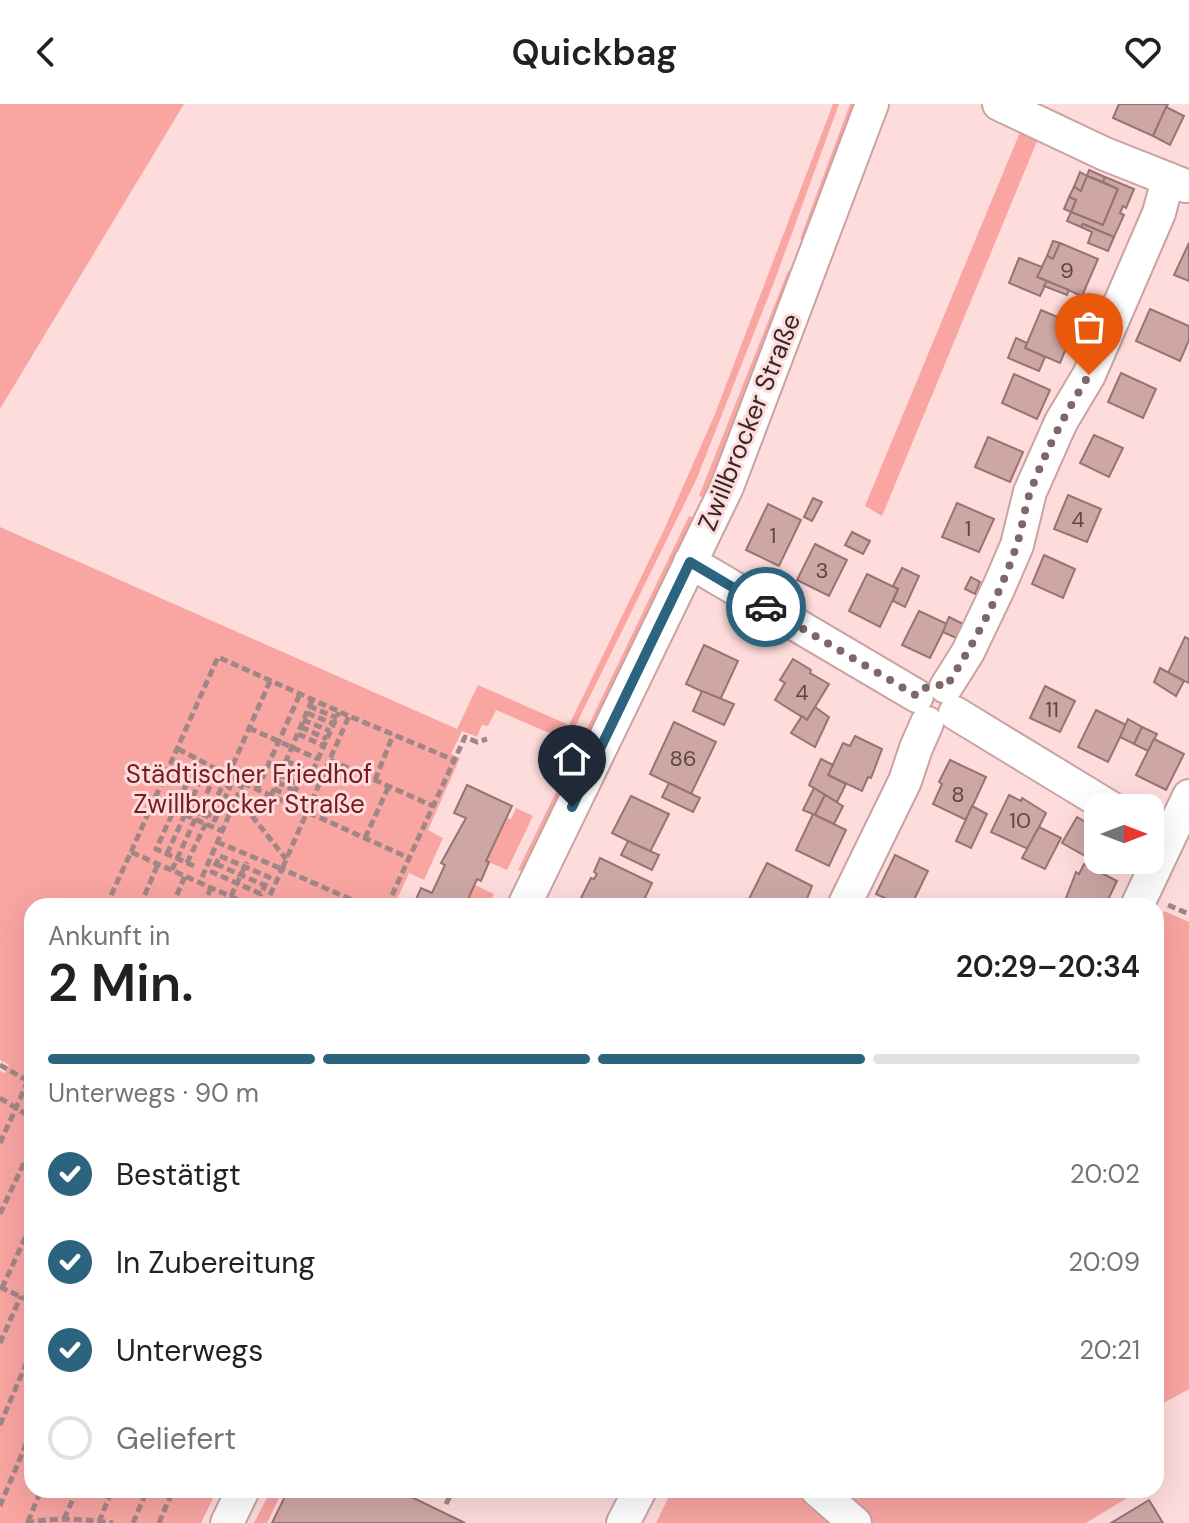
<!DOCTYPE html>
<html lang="de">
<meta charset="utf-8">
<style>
:root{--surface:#fff;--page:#f6f6f6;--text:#202124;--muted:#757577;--line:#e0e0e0;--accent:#2c637e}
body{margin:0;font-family:"DM Sans",sans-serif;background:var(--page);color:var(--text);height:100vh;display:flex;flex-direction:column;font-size:30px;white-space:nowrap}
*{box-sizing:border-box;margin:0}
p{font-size:26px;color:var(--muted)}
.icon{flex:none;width:44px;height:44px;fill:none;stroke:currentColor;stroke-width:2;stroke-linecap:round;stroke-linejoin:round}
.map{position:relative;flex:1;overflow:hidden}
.panel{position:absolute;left:24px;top:794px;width:1140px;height:600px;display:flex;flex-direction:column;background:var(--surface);border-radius:24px;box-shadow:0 8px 32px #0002}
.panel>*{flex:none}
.needle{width:52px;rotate:90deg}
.buttons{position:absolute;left:1084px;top:690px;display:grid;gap:16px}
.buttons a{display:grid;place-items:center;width:80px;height:80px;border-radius:16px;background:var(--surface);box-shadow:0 8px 32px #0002;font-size:40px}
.pin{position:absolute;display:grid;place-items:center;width:68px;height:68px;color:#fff;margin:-82px -34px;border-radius:50% 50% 50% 0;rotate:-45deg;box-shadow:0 0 8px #0007}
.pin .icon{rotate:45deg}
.courier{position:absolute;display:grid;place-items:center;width:80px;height:80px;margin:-40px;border:6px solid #2c637e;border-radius:50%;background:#fff;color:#222;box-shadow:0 2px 10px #0007}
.head em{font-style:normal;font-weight:600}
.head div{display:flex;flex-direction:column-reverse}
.head{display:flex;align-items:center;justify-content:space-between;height:136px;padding:0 24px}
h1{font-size:52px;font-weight:600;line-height:60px}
.bar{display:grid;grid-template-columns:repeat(4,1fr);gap:12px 8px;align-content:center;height:96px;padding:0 24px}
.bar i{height:10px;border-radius:6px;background:var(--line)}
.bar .active{background:var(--accent)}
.bar p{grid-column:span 4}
ol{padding:0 24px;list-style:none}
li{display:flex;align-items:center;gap:24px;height:88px}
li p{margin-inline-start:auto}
li .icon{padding:8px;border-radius:50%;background:var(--accent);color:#fff;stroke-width:4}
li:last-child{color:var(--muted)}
li i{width:44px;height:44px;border:4px solid var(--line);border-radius:50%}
header{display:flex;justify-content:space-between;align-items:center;height:104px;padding:0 24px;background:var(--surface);font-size:36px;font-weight:600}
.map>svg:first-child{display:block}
.green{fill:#f9a5a2}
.building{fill:#cea7a5;stroke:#977371;stroke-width:2}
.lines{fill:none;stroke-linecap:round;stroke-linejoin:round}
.minor-casing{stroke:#caa3a1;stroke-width:36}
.path{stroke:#a08786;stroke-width:5;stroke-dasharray:8 4;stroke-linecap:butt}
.minor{stroke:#fff;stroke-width:32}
.path-bridge{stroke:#a08786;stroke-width:5;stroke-dasharray:8 4;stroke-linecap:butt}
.done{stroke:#7d6867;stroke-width:8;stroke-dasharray:0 14.4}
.route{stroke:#2c637e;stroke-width:10}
.labels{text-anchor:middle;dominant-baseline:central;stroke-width:6;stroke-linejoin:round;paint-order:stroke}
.number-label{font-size:22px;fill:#5e4847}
.street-label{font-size:26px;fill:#382928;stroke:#fedcdb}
.park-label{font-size:26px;fill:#751b22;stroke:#fedcdb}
</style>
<header><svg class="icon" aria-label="back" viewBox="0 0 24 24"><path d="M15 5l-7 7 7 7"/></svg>Quickbag<svg class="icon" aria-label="heart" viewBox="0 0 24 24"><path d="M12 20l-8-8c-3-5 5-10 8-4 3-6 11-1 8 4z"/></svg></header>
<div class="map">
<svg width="1189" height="1419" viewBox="0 0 1189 1419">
<rect width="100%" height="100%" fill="#fedcdb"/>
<g class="green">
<path d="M 0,0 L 184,0 L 0,305 Z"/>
<path d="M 833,0 L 839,0 L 776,173 L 697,374 L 568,637 L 496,606 L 488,622 L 482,621 L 477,633 L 462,627 L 451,650 L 460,654 L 428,726 L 443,734 L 424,776 L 409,769 L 394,802 L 32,802 L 32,1386 L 217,1386 L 201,1419 L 0,1419 L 0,967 L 5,969 L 9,961 L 0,956 L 0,423 L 457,625 L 478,581 L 569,621 L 664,426 L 715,310 Z"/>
<path d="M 850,0 L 858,0 L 807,138 L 800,135 Z"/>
<path d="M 1023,21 L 1040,30 L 882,412 L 865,402 Z"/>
<path d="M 788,167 L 796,169 L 711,397 L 699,392 Z"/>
<path d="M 689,412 L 701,418 L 577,659 L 572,656 Z"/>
<path d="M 558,684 L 564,687 L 524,768 L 518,766 Z"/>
<path d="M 516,704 L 533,712 L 507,766 L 486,757 L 506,714 L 511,715 Z"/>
<path d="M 475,781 L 494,790 L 488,802 L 474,802 L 466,798 Z"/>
<path d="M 1164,807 L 1189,818 L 1189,1285 L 1156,1303 L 1156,827 Z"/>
<path d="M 271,1386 L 283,1386 L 267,1419 L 254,1419 Z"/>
<path d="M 672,1386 L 1140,1386 L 1086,1419 L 656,1419 Z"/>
</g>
<g class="building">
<path d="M 1119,0 L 1168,0 L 1153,32 L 1113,14 Z"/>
<path d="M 1166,3 L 1184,12 L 1170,41 L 1153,32 Z"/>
<path d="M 1089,66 L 1105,73 L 1103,78 L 1087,72 Z"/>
<path d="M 1080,68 L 1087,72 L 1081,87 L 1074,83 Z"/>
<path d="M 1087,72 L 1118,85 L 1103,121 L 1071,108 L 1076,96 L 1069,93 L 1074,83 L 1081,87 Z"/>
<path d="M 1105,73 L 1134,85 L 1126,104 L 1123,102 L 1120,109 L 1124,111 L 1114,133 L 1083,120 L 1081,123 L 1067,117 L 1071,108 L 1103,121 L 1118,85 L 1103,78 Z"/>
<path d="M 1069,93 L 1076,96 L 1071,108 L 1064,105 Z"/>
<path d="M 1083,120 L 1114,133 L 1108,147 L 1088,139 L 1092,128 L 1081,123 Z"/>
<path d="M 1053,137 L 1060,139 L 1053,155 L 1047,152 Z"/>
<path d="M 1060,139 L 1098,155 L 1082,192 L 1037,173 L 1047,152 L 1053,155 Z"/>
<path d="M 1189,139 L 1189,177 L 1174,171 Z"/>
<path d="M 1019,154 L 1042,163 L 1037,173 L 1047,177 L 1040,192 L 1009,179 Z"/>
<path d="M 1047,177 L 1069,186 L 1067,191 L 1044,182 Z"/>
<path d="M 1150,205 L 1189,222 L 1189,236 L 1180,257 L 1136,237 Z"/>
<path d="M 1041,206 L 1076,221 L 1060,259 L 1025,244 Z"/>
<path d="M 1016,234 L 1027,239 L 1025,244 L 1045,253 L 1039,267 L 1008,254 Z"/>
<path d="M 1121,269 L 1156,285 L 1143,314 L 1108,298 Z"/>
<path d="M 1014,270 L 1050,286 L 1037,315 L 1002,299 Z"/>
<path d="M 1094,331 L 1123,344 L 1109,373 L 1080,359 Z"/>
<path d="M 988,333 L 1023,348 L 1010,378 L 975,363 Z"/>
<path d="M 1068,391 L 1101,405 L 1087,438 L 1054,425 Z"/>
<path d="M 813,394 L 822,398 L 812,417 L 804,413 Z"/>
<path d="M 957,399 L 994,415 L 979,448 L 942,433 Z"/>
<path d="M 768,400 L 801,416 L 779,462 L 746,446 Z"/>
<path d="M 852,428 L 870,437 L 863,450 L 845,441 Z"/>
<path d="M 815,440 L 847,456 L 829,492 L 797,476 Z"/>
<path d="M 1044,451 L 1075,465 L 1063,494 L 1032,480 Z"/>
<path d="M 902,464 L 919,472 L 905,503 L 893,497 L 898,485 L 893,482 Z"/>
<path d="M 867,470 L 898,485 L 880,523 L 849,507 Z"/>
<path d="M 971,473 L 980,478 L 975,490 L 965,485 Z"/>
<path d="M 919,507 L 947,520 L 930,554 L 902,541 Z"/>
<path d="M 949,513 L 963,520 L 956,534 L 943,528 Z"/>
<path d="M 1185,533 L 1189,535 L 1189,579 L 1168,569 Z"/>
<path d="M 704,541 L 738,557 L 720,596 L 686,580 Z"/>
<path d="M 793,555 L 811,566 L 810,569 L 829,580 L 807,616 L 775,596 L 785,579 L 780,576 Z"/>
<path d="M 1160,564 L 1184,577 L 1176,592 L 1154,578 Z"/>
<path d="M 1045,582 L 1075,597 L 1060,628 L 1030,614 Z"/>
<path d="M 702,587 L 734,600 L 724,621 L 693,607 Z"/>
<path d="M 815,603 L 829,613 L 815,643 L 791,629 L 802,612 L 807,616 Z"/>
<path d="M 1096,606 L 1126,621 L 1108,658 L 1078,643 Z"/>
<path d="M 1128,615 L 1142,623 L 1134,640 L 1120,633 Z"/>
<path d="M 674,618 L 716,638 L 691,690 L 650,670 Z"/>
<path d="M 1142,623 L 1157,630 L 1148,647 L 1134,640 Z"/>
<path d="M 855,632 L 882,645 L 871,674 L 868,673 L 862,687 L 828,671 L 843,639 L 850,642 Z"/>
<path d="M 1154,635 L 1184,650 L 1166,686 L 1136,671 Z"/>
<path d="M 821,655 L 833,661 L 828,671 L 846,680 L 837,698 L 809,681 Z"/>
<path d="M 950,656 L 986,673 L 966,716 L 933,700 L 942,680 L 939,678 Z"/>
<path d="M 669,679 L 700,694 L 693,708 L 662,693 Z"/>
<path d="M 467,681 L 512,702 L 486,757 L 489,758 L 481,777 L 477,775 L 465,802 L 413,802 L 421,784 L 432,789 L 445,761 L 441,759 L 466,714 L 454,709 Z"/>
<path d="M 814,684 L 825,691 L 815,711 L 803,706 Z"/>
<path d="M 825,691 L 843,702 L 834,720 L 815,711 Z"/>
<path d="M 1009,691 L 1021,697 L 1022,694 L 1046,709 L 1028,745 L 991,728 Z"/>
<path d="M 631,692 L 669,710 L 650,748 L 612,729 Z"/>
<path d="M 972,702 L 987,710 L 971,744 L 956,737 Z"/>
<path d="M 813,710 L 846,726 L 829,762 L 796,746 Z"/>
<path d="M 1077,713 L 1098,725 L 1098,756 L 1104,756 L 1101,761 L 1062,739 Z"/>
<path d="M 1039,723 L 1061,734 L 1045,765 L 1022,754 Z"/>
<path d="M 628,737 L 659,751 L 652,766 L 621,751 Z"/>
<path d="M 895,751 L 928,767 L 911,802 L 902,802 L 876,790 Z"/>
<path d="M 600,754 L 652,779 L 642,800 L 639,798 L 637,802 L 598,802 L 581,794 L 591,774 L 594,775 L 597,770 L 594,768 Z"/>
<path d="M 767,759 L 812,782 L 804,802 L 754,802 L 747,799 Z"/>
<path d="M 1084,760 L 1117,777 L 1105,802 L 1063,802 L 1076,768 L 1079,770 Z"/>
<path d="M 288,1386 L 397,1386 L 465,1419 L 272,1419 Z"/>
<path d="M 1149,1396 L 1163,1419 L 1111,1419 Z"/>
</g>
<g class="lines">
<g class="minor-casing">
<g id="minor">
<path d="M 999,0 L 1105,50 L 1186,82"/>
<path d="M 690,458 L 917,592"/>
<path d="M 946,583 L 968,548 L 999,483 L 1017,441 L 1030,388 L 1061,318 L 1089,271 L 1159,109 L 1168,75"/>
<path d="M 955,609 L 1111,704"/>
<path d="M 524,802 L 727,383 L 872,0"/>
<path d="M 844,802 L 905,677 L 916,644 L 927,619"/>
<path d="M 1137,802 L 1189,692"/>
<path d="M 817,1386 L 855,1419"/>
<path d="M 227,1419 L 243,1386"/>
<path d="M 623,1419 L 640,1386"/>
</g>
</g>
<g class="path">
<path d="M 309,602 L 337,614"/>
<path d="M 307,609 L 334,620"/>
<path d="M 303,616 L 330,627"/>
<path d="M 301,623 L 327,635"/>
<path d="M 249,624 L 318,655"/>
<path d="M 298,630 L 324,642"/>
<path d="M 178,645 L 243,679 L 200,778"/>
<path d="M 330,656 L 433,702"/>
<path d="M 286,657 L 312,669"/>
<path d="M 283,664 L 302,672"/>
<path d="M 193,666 L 230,683 L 215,716 L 178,699 Z"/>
<path d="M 280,671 L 298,680"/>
<path d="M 228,672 L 270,577"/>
<path d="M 375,676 L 393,631"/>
<path d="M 277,678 L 295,687"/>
<path d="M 243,679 L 409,754"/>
<path d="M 274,685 L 292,693"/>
<path d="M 257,686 L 300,590"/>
<path d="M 271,692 L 312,596"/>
<path d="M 237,693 L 286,755"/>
<path d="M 289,701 L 302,672 L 309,675 L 339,608"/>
<path d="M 188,704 L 203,670"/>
<path d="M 208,713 L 223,680"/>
<path d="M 365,734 L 389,682"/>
<path d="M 217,738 L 282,765 L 349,612 L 454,656"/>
<path d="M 131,748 L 218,553 L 349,612"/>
<path d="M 167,750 L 185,710"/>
<path d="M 220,752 L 269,773 L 261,790 L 212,768 Z"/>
<path d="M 187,759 L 206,719"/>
<path d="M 216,760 L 266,782"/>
<path d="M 194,762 L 156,745 L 174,706 L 222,727"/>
<path d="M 172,766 L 217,667"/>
<path d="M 231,792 L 247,758"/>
<path d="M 1168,801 L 1189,810"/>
<path d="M 106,802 L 131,748 L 252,802"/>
<path d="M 140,802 L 158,760"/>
<path d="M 172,802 L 185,772"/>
<path d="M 203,802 L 211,784"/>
<path d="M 265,802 L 282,765 L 366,802"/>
<path d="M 387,802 L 465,633 L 477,638 L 487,635"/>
<path d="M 0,961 L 32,979"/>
<path d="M 0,994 L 32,1014"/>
<path d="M 0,1039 L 20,995"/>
<path d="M 0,1110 L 32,1042"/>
<path d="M 0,1183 L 32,1198"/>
<path d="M 2,1184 L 32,1119"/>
<path d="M 0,1239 L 21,1192"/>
<path d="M 0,1321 L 32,1246"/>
<path d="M 446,1400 L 453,1386"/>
<path d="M 0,1402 L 32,1326"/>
<path d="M 64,1415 L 77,1386"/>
<path d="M 28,1418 L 41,1386"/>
<path d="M 99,1418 L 112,1386"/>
<path d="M 26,1419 C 56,1413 83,1415 113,1419"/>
<path d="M 133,1419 L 147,1386"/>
<path d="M 159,1419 L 173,1386"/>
</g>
<use href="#minor" class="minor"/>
<path class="path-bridge" d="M 20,995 L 32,966"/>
</g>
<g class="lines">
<path class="done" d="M 766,503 L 917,592 C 925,582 934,578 946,583 C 974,539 1001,490 1017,440 C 1023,422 1024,404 1031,386 C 1046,346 1066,308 1089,271"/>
<path class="route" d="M 572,703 L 690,458 L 766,503"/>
</g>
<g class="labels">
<g class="number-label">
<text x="1067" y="166">9</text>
<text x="1078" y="415">4</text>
<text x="968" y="424">1</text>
<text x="773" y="431">1</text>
<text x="822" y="466">3</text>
<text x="802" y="588">4</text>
<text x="1052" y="605">11</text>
<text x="683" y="654">86</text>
<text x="958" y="690">8</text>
<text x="1020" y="716">10</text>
</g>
<g class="street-label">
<text transform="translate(749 318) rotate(-68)">Zwillbrocker Straße</text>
</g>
<g class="park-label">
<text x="249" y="670">Städtischer Friedhof<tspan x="249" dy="30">Zwillbrocker Straße</tspan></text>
</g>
</g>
</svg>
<div class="buttons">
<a><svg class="needle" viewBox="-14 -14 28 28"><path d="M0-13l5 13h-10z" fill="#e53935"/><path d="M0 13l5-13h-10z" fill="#757577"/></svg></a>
</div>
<div class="pin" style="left:1089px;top:271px;background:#ea580c"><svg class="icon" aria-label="bag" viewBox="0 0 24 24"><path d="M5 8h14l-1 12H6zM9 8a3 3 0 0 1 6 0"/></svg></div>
<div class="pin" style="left:572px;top:703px;background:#1f2937"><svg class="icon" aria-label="home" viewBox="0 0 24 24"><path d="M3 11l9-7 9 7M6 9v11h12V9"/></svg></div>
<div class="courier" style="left:766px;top:503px"><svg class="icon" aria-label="car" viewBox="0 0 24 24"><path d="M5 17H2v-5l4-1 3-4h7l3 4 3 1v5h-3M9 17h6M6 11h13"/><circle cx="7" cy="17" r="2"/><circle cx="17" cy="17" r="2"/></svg></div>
<section class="panel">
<div class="head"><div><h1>2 Min.</h1><p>Ankunft in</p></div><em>20:29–20:34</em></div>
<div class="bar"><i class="active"></i><i class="active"></i><i class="active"></i><i></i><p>Unterwegs · 90 m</p></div>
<ol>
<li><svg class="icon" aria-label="check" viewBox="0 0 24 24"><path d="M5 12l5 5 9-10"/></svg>Bestätigt<p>20:02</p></li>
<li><svg class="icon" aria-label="check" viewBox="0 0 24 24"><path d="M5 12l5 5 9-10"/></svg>In Zubereitung<p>20:09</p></li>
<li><svg class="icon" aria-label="check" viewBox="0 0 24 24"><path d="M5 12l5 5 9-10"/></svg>Unterwegs<p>20:21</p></li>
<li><i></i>Geliefert</li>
</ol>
</section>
</div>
